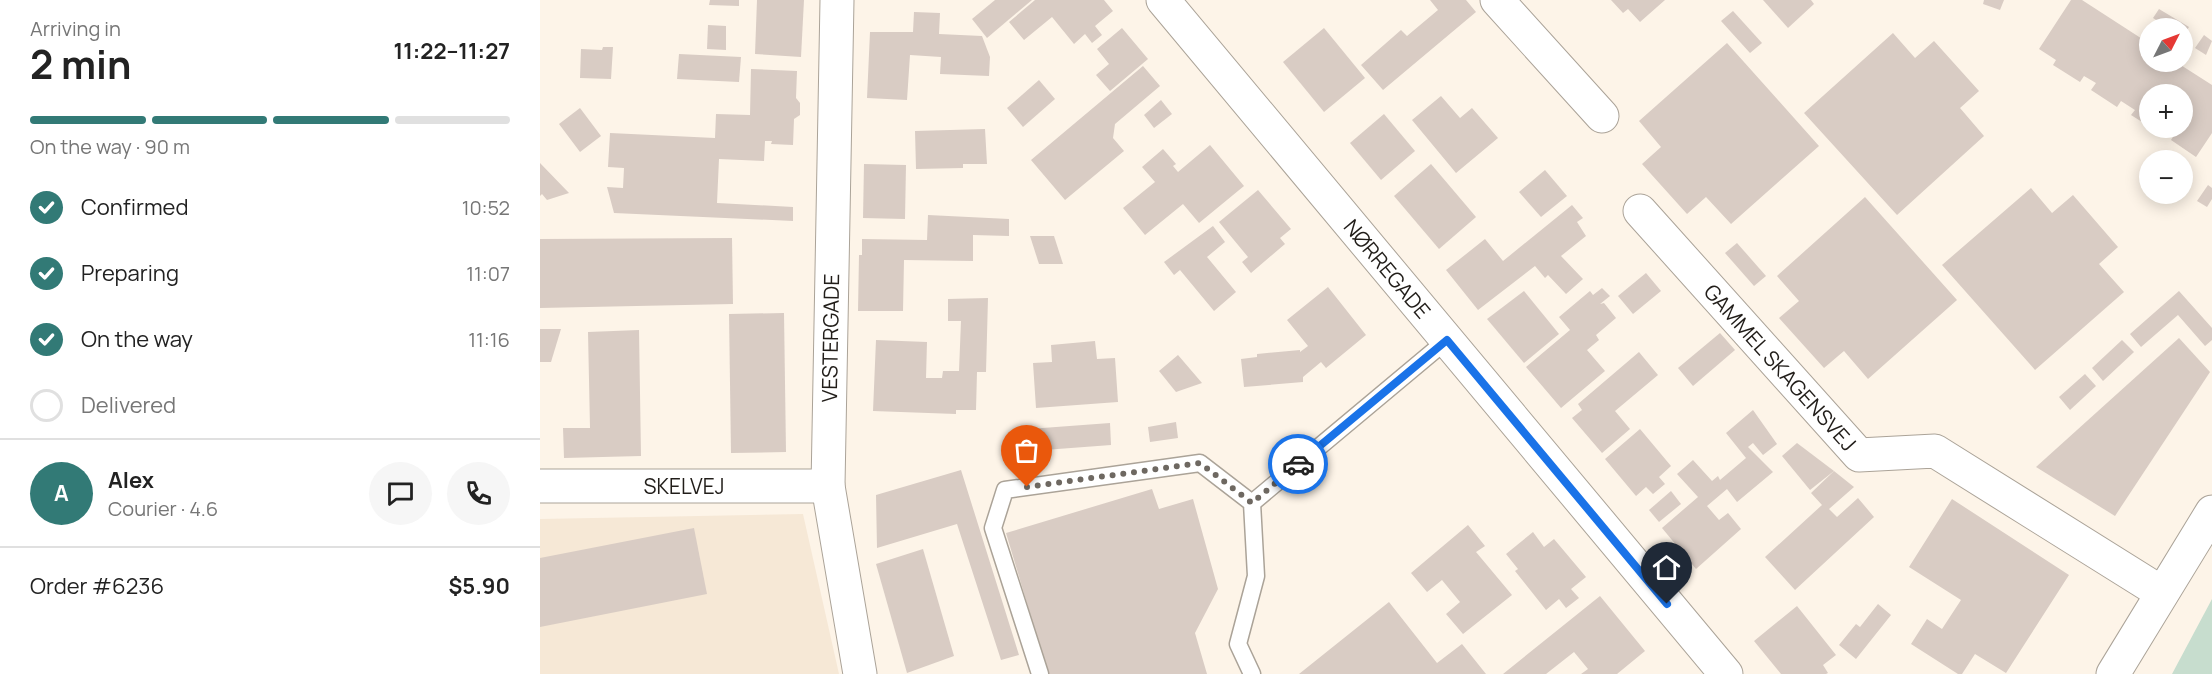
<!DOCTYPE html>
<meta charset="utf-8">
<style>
:root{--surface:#fff;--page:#f6f6f6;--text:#222;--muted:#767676;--line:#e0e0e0;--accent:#327a76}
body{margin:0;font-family:Manrope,sans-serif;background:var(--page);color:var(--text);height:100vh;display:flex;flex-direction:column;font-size:22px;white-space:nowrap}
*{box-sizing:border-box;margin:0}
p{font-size:20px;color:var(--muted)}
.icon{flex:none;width:33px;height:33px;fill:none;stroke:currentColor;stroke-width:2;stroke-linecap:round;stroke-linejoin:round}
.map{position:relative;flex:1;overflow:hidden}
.panel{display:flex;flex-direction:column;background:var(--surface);width:540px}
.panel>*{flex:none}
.needle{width:39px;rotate:48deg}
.fabs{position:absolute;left:1599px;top:18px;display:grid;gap:12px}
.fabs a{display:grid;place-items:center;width:54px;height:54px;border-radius:50%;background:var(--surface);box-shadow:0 3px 15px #0003;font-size:30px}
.pin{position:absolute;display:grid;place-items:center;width:51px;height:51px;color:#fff;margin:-62px -26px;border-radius:50% 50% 50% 0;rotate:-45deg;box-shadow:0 0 6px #0007}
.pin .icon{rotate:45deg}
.courier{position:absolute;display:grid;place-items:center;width:60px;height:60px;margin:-30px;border:4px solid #1a73e8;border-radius:50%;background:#fff;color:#222;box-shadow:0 2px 8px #0007}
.headline em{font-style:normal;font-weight:700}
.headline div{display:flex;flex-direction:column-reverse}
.headline{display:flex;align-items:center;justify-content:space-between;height:102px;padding:0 30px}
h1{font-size:39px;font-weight:700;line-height:45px}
.bar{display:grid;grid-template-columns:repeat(4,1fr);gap:9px 6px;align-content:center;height:72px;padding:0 30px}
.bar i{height:8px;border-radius:4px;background:var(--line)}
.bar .current{background:var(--accent)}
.bar p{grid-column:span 4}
.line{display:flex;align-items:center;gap:15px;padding:0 30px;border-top:2px solid var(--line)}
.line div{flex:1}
.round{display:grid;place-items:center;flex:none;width:63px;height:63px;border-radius:32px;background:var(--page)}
ol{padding:0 30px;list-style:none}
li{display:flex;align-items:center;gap:18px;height:66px}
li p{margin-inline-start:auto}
li .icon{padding:6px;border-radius:50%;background:var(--accent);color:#fff;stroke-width:4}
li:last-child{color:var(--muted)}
li i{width:33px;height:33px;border:3px solid var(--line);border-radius:50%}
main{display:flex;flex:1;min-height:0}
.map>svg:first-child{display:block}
.built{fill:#f6e8d6}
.green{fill:#c7ddce}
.building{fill:#d9ccc4}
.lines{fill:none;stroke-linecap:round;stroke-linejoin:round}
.lane-casing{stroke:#aba398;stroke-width:19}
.street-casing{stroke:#aba398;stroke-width:35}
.secondary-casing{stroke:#aba398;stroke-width:35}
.primary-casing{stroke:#aba398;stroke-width:35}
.lane{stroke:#fff;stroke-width:16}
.street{stroke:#fff;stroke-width:33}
.secondary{stroke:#fff;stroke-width:33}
.primary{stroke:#fff;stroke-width:33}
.done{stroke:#6e6861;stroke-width:6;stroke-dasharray:0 10.8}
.route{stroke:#1a73e8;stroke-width:8}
.labels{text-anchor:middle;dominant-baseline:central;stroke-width:5;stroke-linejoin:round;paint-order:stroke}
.street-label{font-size:21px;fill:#211d19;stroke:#fff}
</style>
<main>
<section class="panel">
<div class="headline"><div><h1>2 min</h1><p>Arriving in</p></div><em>11:22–11:27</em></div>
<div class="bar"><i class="current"></i><i class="current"></i><i class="current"></i><i></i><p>On the way · 90 m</p></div>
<ol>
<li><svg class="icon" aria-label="check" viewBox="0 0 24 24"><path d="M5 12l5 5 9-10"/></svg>Confirmed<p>10:52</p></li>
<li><svg class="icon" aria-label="check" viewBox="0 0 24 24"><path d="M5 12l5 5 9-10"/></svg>Preparing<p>11:07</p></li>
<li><svg class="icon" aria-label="check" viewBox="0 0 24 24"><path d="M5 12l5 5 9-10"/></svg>On the way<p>11:16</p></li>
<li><i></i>Delivered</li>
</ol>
<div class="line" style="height:108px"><b class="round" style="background:var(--accent);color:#fff">A</b><div><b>Alex</b><p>Courier · 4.6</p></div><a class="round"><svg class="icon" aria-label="chat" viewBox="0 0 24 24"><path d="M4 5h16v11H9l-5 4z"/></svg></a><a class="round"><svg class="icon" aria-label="phone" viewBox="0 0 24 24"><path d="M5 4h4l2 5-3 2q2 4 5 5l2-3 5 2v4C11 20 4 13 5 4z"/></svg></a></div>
<div class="line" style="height:78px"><div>Order #6236</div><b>$5.90</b></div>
</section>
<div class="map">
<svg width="1672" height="674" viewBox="0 0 1672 674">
<rect width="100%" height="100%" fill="#fdf4e8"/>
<path class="built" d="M 263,514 L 299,674 L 0,674 L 0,519 Z"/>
<path class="green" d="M 1672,599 L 1672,674 L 1632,674 Z"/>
<g class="building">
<path d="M 170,0 L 199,0 L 199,6 L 169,5 Z"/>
<path d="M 217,0 L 264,0 L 261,57 L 215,54 Z"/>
<path d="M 455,0 L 492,0 L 447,38 L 432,19 Z"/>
<path d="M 495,0 L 564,0 L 573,11 L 555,26 L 562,35 L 552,43 L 545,34 L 534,44 L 512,17 L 484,40 L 469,22 Z"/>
<path d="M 890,0 L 926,0 L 936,12 L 843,90 L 821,65 L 861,30 L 867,36 L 898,10 Z"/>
<path d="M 1071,0 L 1125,0 L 1100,22 L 1088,9 L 1083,13 Z"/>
<path d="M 1223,0 L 1271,0 L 1274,4 L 1248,28 Z"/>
<path d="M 1444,0 L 1464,0 L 1460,10 L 1443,4 Z"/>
<path d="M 1531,0 L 1542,0 L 1610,44 L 1610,62 L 1636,62 L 1672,85 L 1672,133 L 1656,157 L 1631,140 L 1635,134 L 1625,128 L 1642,128 L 1642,94 L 1610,94 L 1610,127 L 1591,115 L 1595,110 L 1581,101 L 1577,107 L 1551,90 L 1556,83 L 1544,76 L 1540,82 L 1513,65 L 1516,60 L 1499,49 Z"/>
<path d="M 1619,9 L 1649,27 L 1642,37 L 1642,28 L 1629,28 L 1613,18 Z"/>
<path d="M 1193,11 L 1222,43 L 1210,53 L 1181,21 Z"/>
<path d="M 374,12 L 400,13 L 399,34 L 442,36 L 450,57 L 449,76 L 400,74 L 401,57 L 370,55 L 367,100 L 327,98 L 330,32 L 373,32 Z"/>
<path d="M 168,25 L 186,26 L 186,50 L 167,49 Z"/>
<path d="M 582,28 L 608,59 L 570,91 L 556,75 L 569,64 L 557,49 Z"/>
<path d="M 784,28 L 825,78 L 784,112 L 743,62 Z"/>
<path d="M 1353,33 L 1375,58 L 1394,41 L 1439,91 L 1420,108 L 1444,136 L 1357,215 L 1264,113 Z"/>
<path d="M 1664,35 L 1672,41 L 1666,55 L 1655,48 Z"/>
<path d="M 1187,43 L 1279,146 L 1191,224 L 1166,197 L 1147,214 L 1102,164 L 1121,147 L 1099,121 Z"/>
<path d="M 63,47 L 73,47 L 71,79 L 40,78 L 41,49 L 62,50 Z"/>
<path d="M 139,54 L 201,57 L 199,82 L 137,79 Z"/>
<path d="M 603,66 L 620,86 L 575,124 L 573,138 L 584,151 L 525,200 L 491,160 Z"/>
<path d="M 211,69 L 257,71 L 256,98 L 260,103 L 260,115 L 254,119 L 253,145 L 231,144 L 232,141 L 225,141 L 224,161 L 179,159 L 177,203 L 253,207 L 253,221 L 74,213 L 67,187 L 83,188 L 84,168 L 68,167 L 70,133 L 175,138 L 176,114 L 210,115 Z"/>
<path d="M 499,80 L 515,99 L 483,127 L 467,108 Z"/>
<path d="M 901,96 L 920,118 L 932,108 L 958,138 L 916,173 L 872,120 Z"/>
<path d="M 621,100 L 632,114 L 614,128 L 604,115 Z"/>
<path d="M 40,108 L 61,136 L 40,152 L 19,124 Z"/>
<path d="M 844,114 L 875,151 L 841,180 L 810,143 Z"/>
<path d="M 445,129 L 447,164 L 423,164 L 423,168 L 376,169 L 375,131 Z"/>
<path d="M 670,145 L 704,186 L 659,223 L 643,204 L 605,235 L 583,208 L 615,182 L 602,167 L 623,149 L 636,164 L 633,166 L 638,172 Z"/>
<path d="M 0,163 L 29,193 L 7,200 L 2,194 L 0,196 Z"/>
<path d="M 324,164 L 366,165 L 365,219 L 323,218 Z"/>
<path d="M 891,164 L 936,217 L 899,249 L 854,196 Z"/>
<path d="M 1005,170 L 1027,196 L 1001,217 L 979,192 Z"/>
<path d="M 1668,185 L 1672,188 L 1672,199 L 1667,207 L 1657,201 Z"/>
<path d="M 1491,188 L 1512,213 L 1533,195 L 1578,247 L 1559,264 L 1584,292 L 1495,370 L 1402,265 Z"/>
<path d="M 718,190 L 751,229 L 740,238 L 745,244 L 711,273 L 702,262 L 708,257 L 679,222 Z"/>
<path d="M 1325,197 L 1417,300 L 1328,379 L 1304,351 L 1284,368 L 1239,318 L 1259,301 L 1237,276 Z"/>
<path d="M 1032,205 L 1043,218 L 1037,222 L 1046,236 L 1021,256 L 1043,279 L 1026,294 L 1008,275 L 1005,278 L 995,266 L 938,310 L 906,270 L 945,239 L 963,261 Z"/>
<path d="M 388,215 L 469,219 L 469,236 L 433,235 L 433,261 L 364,260 L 363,311 L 318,311 L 319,255 L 322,255 L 322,239 L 387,240 Z"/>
<path d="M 673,226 L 685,242 L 667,257 L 696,292 L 674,311 L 640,270 L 634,275 L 624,262 Z"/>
<path d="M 490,236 L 514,236 L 523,264 L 499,264 Z"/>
<path d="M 192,238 L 193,304 L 0,308 L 0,239 Z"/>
<path d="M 1197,243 L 1226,276 L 1214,286 L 1185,253 Z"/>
<path d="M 1106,273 L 1121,291 L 1093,314 L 1078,296 Z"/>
<path d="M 788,287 L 826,335 L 786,368 L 781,362 L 763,377 L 763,382 L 704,387 L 701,359 L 717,357 L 717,354 L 760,350 L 760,352 L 768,346 L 747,320 Z"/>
<path d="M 1062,288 L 1070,296 L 1060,304 L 1064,303 L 1076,318 L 1056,335 L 1059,340 L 1047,350 L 1065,371 L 1021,408 L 986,367 L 1030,330 L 1019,317 L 1050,291 L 1053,295 Z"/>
<path d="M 984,291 L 1019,334 L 984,363 L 947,319 Z"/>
<path d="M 1639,291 L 1672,328 L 1672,340 L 1665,346 L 1638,315 L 1601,347 L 1590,334 Z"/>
<path d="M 448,298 L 446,372 L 437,372 L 436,410 L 416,410 L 416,414 L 333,411 L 336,340 L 387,342 L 386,378 L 402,378 L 403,371 L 419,371 L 421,321 L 408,321 L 408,299 Z"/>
<path d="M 244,313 L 246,452 L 191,453 L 189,314 Z"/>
<path d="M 0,329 L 21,329 L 11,362 L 0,362 Z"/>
<path d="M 99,330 L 101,456 L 24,458 L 23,428 L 50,428 L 48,332 Z"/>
<path d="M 1180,333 L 1195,350 L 1153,386 L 1138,368 Z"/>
<path d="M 1639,338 L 1670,372 L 1575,516 L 1496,467 Z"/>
<path d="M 1582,340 L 1594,352 L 1563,381 L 1552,368 Z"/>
<path d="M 555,341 L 557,359 L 575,358 L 578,402 L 496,408 L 493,363 L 512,362 L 511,345 Z"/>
<path d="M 1099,352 L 1118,375 L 1075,411 L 1090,429 L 1062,453 L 1032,418 L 1042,410 L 1038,404 Z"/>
<path d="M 638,355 L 662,383 L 636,392 L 619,371 Z"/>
<path d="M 1545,374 L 1556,386 L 1530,410 L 1519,397 Z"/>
<path d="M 1213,410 L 1237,444 L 1223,455 L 1213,443 L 1208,447 L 1233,472 L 1197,502 L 1187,489 L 1167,506 L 1179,520 L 1188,513 L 1201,529 L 1156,569 L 1122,528 L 1158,497 L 1137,474 L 1153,460 L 1172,481 L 1178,476 L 1180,480 L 1206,458 L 1186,433 Z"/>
<path d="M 636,422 L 638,438 L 610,442 L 608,427 Z"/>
<path d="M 570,423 L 571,445 L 491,451 L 489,429 Z"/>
<path d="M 1100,429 L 1131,466 L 1119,477 L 1125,484 L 1113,494 L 1106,487 L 1096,496 L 1065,459 Z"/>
<path d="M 1257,443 L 1294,471 L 1270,490 L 1242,456 Z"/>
<path d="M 421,470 L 479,655 L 461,660 L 417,524 L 337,548 L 336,495 Z"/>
<path d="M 1294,471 L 1314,487 L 1289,509 L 1297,517 L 1318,498 L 1334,517 L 1255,590 L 1225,557 L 1282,505 L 1271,493 Z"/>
<path d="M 612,489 L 619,509 L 653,499 L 678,589 L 655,633 L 667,674 L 508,674 L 466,533 Z"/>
<path d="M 1131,491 L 1141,504 L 1119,522 L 1109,510 Z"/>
<path d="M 1412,499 L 1529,575 L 1466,673 L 1435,654 L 1422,674 L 1418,674 L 1371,644 L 1387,619 L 1402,629 L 1421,600 L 1369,567 Z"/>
<path d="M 928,525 L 945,546 L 936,552 L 972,595 L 923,634 L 906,614 L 920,602 L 902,580 L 887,592 L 871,573 Z"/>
<path d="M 154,528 L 167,594 L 0,627 L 0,558 Z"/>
<path d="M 993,532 L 1004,547 L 1014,539 L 1046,577 L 1031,589 L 1039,598 L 1026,608 L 1019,599 L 1006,610 L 975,571 L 978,569 L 966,554 Z"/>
<path d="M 383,549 L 414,656 L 367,673 L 336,564 Z"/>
<path d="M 1060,596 L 1105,651 L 1077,674 L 1041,674 L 1048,669 L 1034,652 L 1006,674 L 963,674 Z"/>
<path d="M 849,602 L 897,663 L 922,644 L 946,674 L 759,674 Z"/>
<path d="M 1338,604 L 1351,615 L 1316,659 L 1299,645 L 1316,624 L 1320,627 Z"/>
<path d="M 1257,606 L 1296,655 L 1283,665 L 1288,673 L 1286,674 L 1241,674 L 1214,641 Z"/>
</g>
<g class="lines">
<g class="lane-casing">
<g id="lane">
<path d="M 712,503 L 907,340"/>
<path d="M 500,674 L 453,528 L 465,490 L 660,463 L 712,503 L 716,576 L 698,644 L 712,674"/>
</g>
</g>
<g class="street-casing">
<g id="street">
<path d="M 297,0 L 288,486 L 320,674"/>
<path d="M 957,0 L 1062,116"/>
<path id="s1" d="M 1100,211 L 1319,455 L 1395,451 L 1622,593"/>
<path id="s2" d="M 0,486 L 288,486"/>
</g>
</g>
<g class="secondary-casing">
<path id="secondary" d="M 1573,674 L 1672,512"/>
</g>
<g class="primary-casing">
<g id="primary">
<path id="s3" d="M 623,0 L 1186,674"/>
</g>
</g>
<use href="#lane" class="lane"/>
<use href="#street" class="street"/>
<use href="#secondary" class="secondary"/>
<use href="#primary" class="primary"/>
</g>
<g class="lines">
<path class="done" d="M 487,487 L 660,463 L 712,503 L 758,464"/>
<path class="route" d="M 758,464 L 907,340 L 1127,604"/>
</g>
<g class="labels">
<g class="street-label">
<text stroke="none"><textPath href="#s3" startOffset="350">NØRREGADE</textPath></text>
<text transform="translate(290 338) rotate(-89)">VESTERGADE</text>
<text stroke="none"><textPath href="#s1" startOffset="210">GAMMEL SKAGENSVEJ</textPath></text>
<text stroke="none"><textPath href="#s2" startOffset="144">SKELVEJ</textPath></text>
</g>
</g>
</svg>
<div class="fabs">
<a><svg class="needle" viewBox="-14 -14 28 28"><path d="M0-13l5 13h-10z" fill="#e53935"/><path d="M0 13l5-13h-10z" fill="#767676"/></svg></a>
<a>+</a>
<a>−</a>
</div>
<div class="pin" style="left:487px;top:487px;background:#ea580c"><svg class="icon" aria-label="bag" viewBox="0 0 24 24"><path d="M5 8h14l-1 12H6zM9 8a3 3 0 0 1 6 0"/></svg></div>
<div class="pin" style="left:1127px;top:604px;background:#1f2937"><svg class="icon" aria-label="home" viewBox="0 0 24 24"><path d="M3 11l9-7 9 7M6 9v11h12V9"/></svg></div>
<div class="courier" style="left:758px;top:464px"><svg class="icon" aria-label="car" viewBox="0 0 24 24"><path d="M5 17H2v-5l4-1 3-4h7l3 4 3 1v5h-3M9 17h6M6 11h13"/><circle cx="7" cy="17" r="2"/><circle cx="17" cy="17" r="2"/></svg></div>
</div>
</main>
